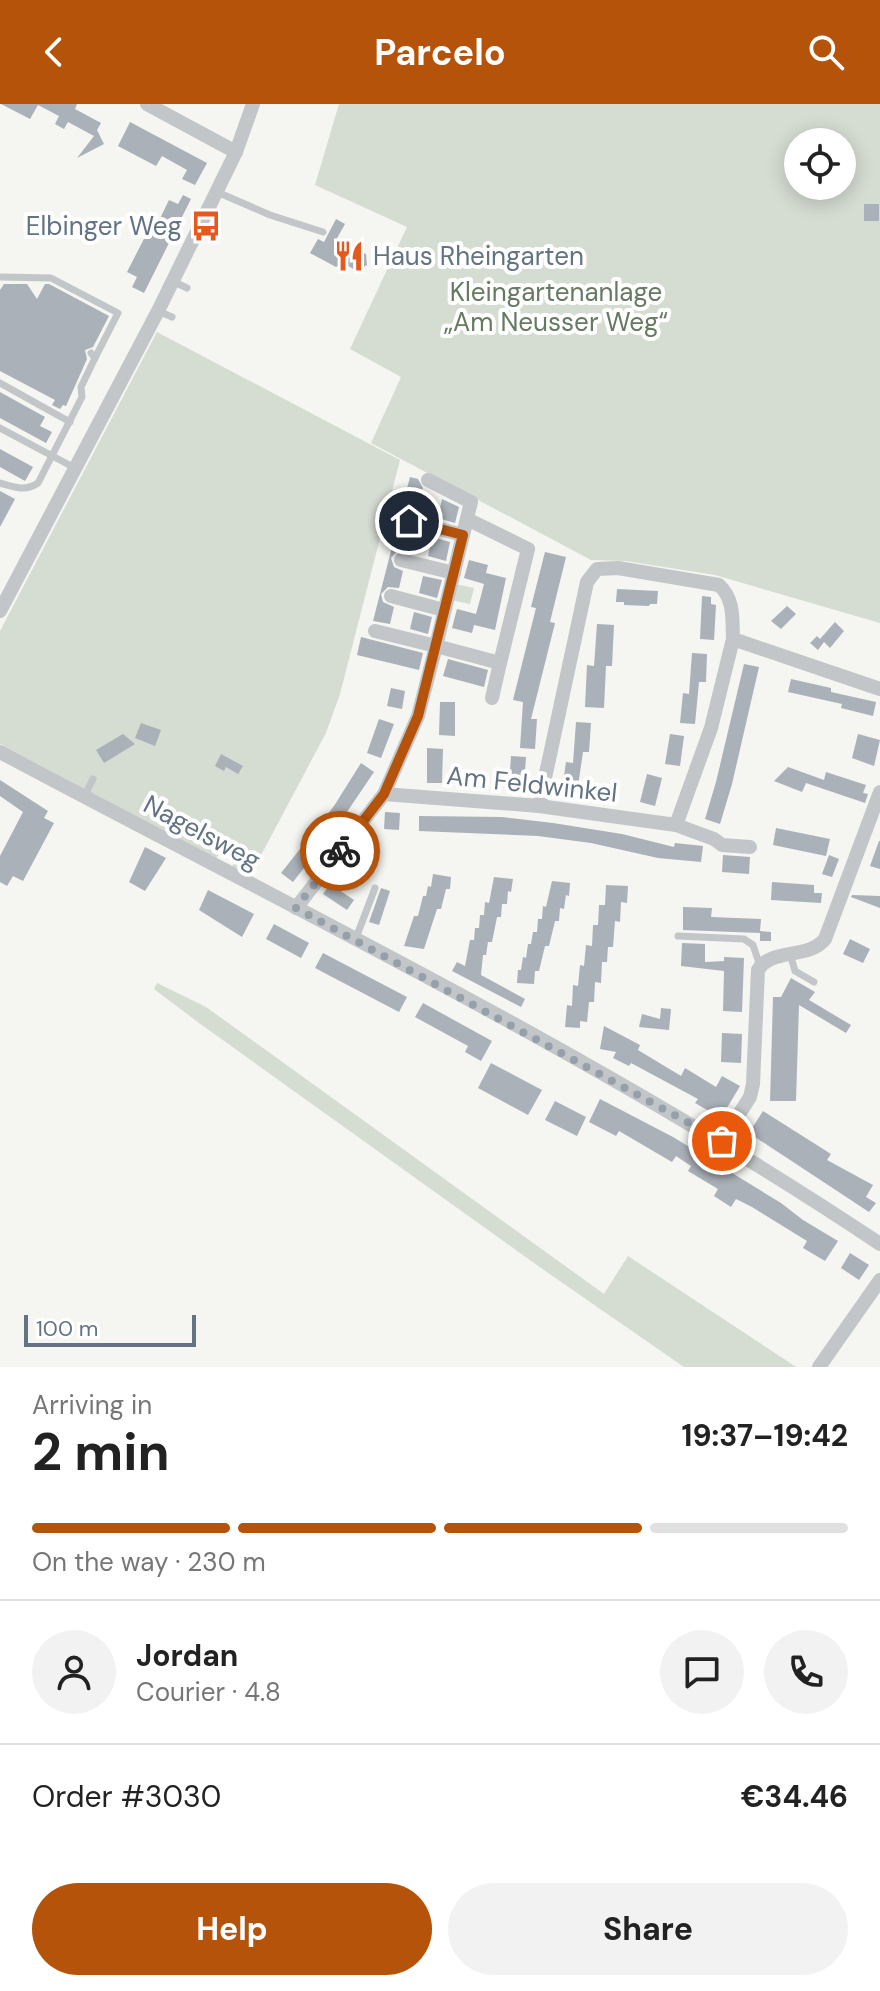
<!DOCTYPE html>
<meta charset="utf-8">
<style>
:root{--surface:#fff;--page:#f2f2f2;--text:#222;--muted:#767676;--line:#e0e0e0;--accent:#b45309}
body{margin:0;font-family:"DM Sans",sans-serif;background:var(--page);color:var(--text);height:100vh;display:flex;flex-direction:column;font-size:30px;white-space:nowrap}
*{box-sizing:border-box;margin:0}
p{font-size:26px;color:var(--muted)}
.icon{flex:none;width:44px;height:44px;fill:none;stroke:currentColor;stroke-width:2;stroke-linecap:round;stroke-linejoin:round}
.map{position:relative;height:1263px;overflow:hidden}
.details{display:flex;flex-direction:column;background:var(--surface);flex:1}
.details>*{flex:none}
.controls{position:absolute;left:784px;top:24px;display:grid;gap:16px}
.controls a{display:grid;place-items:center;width:72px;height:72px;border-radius:50%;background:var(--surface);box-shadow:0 4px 20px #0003;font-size:40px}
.scale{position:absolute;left:24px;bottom:20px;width:172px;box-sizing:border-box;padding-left:8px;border:4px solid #637383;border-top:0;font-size:22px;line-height:28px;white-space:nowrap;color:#637383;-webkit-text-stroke:6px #fff;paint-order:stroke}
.pin{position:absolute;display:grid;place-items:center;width:68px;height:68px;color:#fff;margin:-34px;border:4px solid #fff;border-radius:50%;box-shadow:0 2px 8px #0007}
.courier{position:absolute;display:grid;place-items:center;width:80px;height:80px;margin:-40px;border:6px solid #b45309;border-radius:50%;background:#fff;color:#222;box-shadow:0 2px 10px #0007}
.headline em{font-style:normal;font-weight:700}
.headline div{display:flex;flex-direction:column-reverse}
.headline{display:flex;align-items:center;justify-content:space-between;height:136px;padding:0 32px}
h1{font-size:52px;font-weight:700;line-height:60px}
.bar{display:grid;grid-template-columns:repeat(4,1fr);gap:12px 8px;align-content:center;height:96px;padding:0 32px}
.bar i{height:10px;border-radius:6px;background:var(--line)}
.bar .selected{background:var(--accent)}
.bar p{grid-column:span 4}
.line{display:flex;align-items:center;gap:20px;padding:0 32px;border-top:2px solid var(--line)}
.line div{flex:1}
.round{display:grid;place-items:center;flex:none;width:84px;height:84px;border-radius:42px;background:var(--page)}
.action{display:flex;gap:16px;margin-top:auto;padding:16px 32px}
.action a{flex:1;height:92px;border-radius:48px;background:var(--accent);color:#fff;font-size:32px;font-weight:700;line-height:92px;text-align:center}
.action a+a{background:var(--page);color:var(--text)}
header{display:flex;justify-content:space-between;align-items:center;height:104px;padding:0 32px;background:var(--accent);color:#fff;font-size:36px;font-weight:700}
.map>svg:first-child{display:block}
.green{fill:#d5dcd2;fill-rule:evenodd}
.building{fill:#aab1b8}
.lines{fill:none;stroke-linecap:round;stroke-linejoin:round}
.lane{stroke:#c2c6c9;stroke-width:7}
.street{stroke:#c2c6c9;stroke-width:14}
.done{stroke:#96a0aa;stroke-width:8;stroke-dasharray:0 14.4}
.route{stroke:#b45309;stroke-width:10}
.labels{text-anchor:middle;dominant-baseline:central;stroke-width:8;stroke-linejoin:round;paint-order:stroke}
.poi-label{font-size:26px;fill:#637383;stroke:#fff;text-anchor:end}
.park-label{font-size:26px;fill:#667a62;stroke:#fff}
.street-label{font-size:26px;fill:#637383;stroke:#fff}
</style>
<header><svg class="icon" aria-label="back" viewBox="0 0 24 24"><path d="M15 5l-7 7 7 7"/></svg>Parcelo<svg class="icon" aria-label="search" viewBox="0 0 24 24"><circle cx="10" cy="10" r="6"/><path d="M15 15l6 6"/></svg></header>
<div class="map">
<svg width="880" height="1263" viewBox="0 0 880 1263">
<rect width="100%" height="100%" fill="#f5f5f1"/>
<g class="green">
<path d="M 339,0 L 880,0 L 880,519 L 715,471 L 626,457 L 591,456 L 371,339 L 401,273 L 350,245 L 407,123 L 315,81 ZM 798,38 L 842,38 L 842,82 L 798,82 Z"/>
<path d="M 157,228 L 400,356 L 340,590 L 326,629 L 252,768 L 232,763 L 235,756 L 220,748 L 216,755 L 0,640 L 0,527 Z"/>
<path d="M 455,480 L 474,484 L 470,500 L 451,496 Z"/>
<path d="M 157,879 L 206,903 L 604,1190 L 628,1152 L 796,1263 L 684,1263 L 541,1164 L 199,919 L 154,885 Z"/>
</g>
<g class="building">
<path d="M 1,0 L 77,0 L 75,5 L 101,19 L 97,26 L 104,40 L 77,54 L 94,32 L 68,18 L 64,25 L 55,20 L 59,12 L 38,1 L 30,15 Z"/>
<path d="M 130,18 L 207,59 L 195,81 L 182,75 L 187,66 L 162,52 L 156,62 L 118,42 Z"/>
<path d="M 183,91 L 191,95 L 144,189 L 132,183 L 137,173 L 127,168 L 148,127 L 153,129 L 169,96 L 178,100 Z"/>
<rect x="864" y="100" width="15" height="17"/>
<path d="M 336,115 L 345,120 L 336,136 L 366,150 L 367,161 L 357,167 L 343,159 L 336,163 L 310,149 L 318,135 L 324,138 Z"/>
<path d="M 4,180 L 27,180 L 37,195 L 45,180 L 49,180 L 109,212 L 93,243 L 85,246 L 87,255 L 66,302 L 63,301 L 60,305 L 52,301 L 55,296 L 0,267 L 0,186 Z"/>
<path d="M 0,288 L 45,313 L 40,322 L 52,328 L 46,339 L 0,314 Z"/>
<path d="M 0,345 L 33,363 L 25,377 L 0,363 Z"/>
<path d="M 410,373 L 418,375 L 423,384 L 417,409 L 406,408 L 399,415 L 402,424 L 412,428 L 408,447 L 397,447 L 391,454 L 394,463 L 403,467 L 399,484 L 388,483 L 381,490 L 383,498 L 394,503 L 390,520 L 373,517 Z"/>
<path d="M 0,387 L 15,395 L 0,423 Z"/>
<path d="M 442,395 L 459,403 L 455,419 L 438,414 Z"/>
<path d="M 432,433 L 450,438 L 446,457 L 428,452 Z"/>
<path d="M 545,448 L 566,453 L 550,518 L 555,519 L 531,615 L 537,615 L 535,645 L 520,644 L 523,598 L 513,596 L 536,504 L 531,503 Z"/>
<path d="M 469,456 L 488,461 L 486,469 L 506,474 L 495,526 L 474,521 L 472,529 L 452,524 L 457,505 L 476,510 L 482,488 L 484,480 L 464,474 Z"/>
<path d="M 423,472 L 442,476 L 437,494 L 419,489 Z"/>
<path d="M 617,485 L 658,487 L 657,500 L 650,500 L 649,502 L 624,501 L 624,498 L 616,498 Z"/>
<path d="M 702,492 L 711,493 L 711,500 L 716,501 L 714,536 L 700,535 Z"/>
<path d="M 787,502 L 796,510 L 781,525 L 771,517 Z"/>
<path d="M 414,508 L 432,513 L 428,530 L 410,525 Z"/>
<path d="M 835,518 L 844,527 L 830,544 L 824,538 L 818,546 L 810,539 L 817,532 L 820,535 Z"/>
<path d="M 597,520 L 614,521 L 612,562 L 606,562 L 604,604 L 585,603 L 587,561 L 594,562 Z"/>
<path d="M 361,533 L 423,549 L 419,566 L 357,551 Z"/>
<path d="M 692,549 L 707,550 L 706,578 L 699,578 L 695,620 L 680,619 L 683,589 L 689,590 Z"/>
<path d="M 448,555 L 488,566 L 484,583 L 443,572 Z"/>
<path d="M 744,560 L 759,563 L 732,680 L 720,720 L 705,715 L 716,678 Z"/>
<path d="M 791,575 L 831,584 L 831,588 L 876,598 L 873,612 L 841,604 L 842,600 L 788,588 Z"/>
<path d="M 391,584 L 405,587 L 402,605 L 387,602 Z"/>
<path d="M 440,598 L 455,598 L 455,632 L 439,631 Z"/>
<path d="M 379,615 L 394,620 L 381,654 L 367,649 Z"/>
<path d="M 576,618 L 591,619 L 589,648 L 583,648 L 577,689 L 562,687 L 566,658 L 573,659 Z"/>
<path d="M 141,619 L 161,626 L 155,642 L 135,634 Z"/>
<path d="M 123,630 L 135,640 L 104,659 L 96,646 Z"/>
<path d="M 670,630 L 684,632 L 680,662 L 665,660 Z"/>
<path d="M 858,630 L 880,636 L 874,662 L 852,654 Z"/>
<path d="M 427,644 L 443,645 L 442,679 L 427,679 Z"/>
<path d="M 221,650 L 243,662 L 238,670 L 226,663 L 224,667 L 215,662 Z"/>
<path d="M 511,652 L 526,653 L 524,682 L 509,681 Z"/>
<path d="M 361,659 L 374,668 L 326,739 L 324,738 L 293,778 L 281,769 L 334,702 Z"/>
<path d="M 788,663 L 824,676 L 826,668 L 866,681 L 863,689 L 868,690 L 865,699 L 806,679 L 802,688 L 774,677 Z"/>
<path d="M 647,670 L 662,674 L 655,702 L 640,698 Z"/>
<path d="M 0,676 L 48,707 L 44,714 L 54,719 L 23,777 L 13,772 L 7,782 L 0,778 L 0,752 L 23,708 L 0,692 Z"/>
<path d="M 385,708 L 400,709 L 399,726 L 384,725 Z"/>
<path d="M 419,712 L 502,713 L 553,719 L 622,730 L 674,743 L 675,739 L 703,742 L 701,758 L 658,754 L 591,739 L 538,732 L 419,727 Z"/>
<path d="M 776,724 L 830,735 L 826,752 L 773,741 Z"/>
<path d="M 879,737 L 880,737 L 880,765 L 870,762 Z"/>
<path d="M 145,743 L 166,754 L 145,787 L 129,778 Z"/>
<path d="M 353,746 L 370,757 L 358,774 L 342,764 Z"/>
<path d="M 723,751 L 750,753 L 749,770 L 722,768 Z"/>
<path d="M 829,751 L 839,755 L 832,773 L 822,770 Z"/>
<path d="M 433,770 L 451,773 L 450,785 L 446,785 L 441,805 L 437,805 L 424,845 L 404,842 L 414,812 L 418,812 L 423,792 L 426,792 L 428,782 L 431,783 Z"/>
<path d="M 494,773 L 513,775 L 511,788 L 508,787 L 507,800 L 502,800 L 501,813 L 497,813 L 492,838 L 488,838 L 486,851 L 483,851 L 481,871 L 525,895 L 521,903 L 452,867 L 457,858 L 465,862 L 470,836 L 474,836 L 475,824 L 479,824 L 480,811 L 484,811 L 485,798 L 489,799 Z"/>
<path d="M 552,777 L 570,779 L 569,792 L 566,791 L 564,805 L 560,804 L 559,817 L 555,817 L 549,842 L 545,842 L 539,867 L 535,867 L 534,880 L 517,879 L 518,866 L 521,866 L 523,853 L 526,854 L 528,840 L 531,840 L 533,828 L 537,828 L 538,815 L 542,815 L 543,802 L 546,803 Z"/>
<path d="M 772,778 L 814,781 L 814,789 L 822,789 L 821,799 L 771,796 Z"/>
<path d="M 330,780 L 354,796 L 347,806 L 323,790 Z"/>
<path d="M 606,781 L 628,782 L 627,799 L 621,798 L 620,818 L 615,817 L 613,843 L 608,843 L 607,858 L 602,858 L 601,879 L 595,878 L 594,898 L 589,898 L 587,918 L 580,917 L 580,924 L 565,923 L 567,901 L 572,902 L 573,881 L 578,882 L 580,861 L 584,862 L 586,841 L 592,842 L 593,821 L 598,821 L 599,801 L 605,801 Z"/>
<path d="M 381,784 L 390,787 L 379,821 L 369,818 Z"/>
<path d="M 208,786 L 254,810 L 242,833 L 199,806 Z"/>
<path d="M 852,791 L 880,792 L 880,804 L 851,793 Z"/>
<path d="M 683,803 L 712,804 L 711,813 L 761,815 L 760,827 L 771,828 L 771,837 L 760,837 L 760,829 L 683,826 Z"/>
<path d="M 274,820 L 309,839 L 301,854 L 266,835 Z"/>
<path d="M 850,835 L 870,845 L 863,859 L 843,850 Z"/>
<path d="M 682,839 L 705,840 L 705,858 L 724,857 L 724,853 L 744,854 L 742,908 L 723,907 L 724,867 L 681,862 Z"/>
<path d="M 323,849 L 407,893 L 399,908 L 315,864 Z"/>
<path d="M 791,874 L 815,888 L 809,896 L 851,921 L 846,929 L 799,901 L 796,997 L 770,997 L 773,893 L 781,893 Z"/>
<path d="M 423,899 L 492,937 L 481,957 L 465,948 L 468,942 L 415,913 Z"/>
<path d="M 661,904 L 671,905 L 669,926 L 639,923 L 642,910 L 660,915 Z"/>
<path d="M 604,922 L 640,941 L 638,946 L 681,972 L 685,964 L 716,983 L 722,972 L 740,982 L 721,1014 L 695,999 L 698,995 L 631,959 L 629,962 L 613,954 L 616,948 L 600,945 Z"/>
<path d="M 722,929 L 742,930 L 741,959 L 721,958 Z"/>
<path d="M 491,959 L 542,986 L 528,1011 L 478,984 Z"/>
<path d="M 600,995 L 673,1033 L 781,1099 L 803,1116 L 838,1137 L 825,1157 L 803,1144 L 807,1137 L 752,1103 L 736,1095 L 731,1103 L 714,1092 L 718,1085 L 688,1067 L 691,1062 L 676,1052 L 672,1058 L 619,1027 L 616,1032 L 589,1018 Z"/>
<path d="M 555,997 L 586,1013 L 577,1032 L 545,1016 Z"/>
<path d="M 763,1007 L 831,1050 L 827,1056 L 873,1081 L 866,1093 L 876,1099 L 869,1108 L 749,1029 Z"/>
<path d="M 850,1149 L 869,1161 L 859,1176 L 841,1164 Z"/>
</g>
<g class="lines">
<g class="lane">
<path d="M 217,88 L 270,111 L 323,128"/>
<path d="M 0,173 L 51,174 L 118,209 L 95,254"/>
<path d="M 172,177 L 187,184"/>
<path d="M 158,207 L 172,213"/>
<path d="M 0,279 L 70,318"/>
<path d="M 0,324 L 75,364"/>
<path d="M 0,379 C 14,383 25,388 38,379 L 82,293 L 81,283 L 95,254 L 91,249"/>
<path d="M 84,693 L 93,675"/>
<path d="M 678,832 L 744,835 L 753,841 L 760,862"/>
<path d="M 356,834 L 375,784"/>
<path d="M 790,850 L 795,867 L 814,878"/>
</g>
<g class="street">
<path d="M 147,0 L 236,48"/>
<path d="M 428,376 L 471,398 L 436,542 L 500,559 L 528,445 L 467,415"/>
<path d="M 409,417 L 463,431"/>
<path d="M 401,456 L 454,469"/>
<path d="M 391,492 L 444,506"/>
<path d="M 0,507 L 158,207 L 236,48 L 253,0"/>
<path d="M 492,594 L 500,559"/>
<path d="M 0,648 C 296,806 601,953 880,1140"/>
<path d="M 384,690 L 539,702 L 676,721 L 711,624 L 733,535"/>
<path d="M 539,702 L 587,478 L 597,465 L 618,464 L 719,481 C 735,496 732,515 733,535 L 880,585"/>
<path d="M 676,721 L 714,735 L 722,741 L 750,743"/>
<path d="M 296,804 L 384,690 L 418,612 L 436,542 L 375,527"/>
<path d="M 722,1037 L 750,993 L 753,980 L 758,866 C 772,843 808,856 825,835 L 880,688"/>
<path d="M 819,1263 L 880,1176"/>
</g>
</g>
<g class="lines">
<path class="done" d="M 340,747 L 296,804 L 722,1037"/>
<path class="route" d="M 340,747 L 384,690 L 418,612 L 463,431 L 409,417"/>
</g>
<defs>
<g id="bus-bare" transform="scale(2.4)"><path d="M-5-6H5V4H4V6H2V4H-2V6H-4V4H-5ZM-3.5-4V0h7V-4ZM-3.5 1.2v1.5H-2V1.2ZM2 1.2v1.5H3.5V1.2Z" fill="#e7581f" stroke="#fff" stroke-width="2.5" paint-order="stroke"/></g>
<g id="restaurant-bare" transform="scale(2.4)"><path d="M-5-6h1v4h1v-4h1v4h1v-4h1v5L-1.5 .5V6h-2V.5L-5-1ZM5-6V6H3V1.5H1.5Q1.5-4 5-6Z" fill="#e7581f" stroke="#fff" stroke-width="2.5" paint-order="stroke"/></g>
</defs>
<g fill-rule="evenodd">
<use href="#bus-bare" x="206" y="122"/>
<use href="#restaurant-bare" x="349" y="152"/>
</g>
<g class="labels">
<g class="poi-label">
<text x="182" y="122">Elbinger Weg</text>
<text x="373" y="152" text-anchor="start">Haus Rheingarten</text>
</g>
<g class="park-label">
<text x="556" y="188">Kleingartenanlage<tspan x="556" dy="30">„Am Neusser Weg“</tspan></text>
</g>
<g class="street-label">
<text transform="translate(532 680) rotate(6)">Am Feldwinkel</text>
<text transform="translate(202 728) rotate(28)">Nagelsweg</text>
</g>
</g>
</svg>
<div class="controls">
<a><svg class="icon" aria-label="locate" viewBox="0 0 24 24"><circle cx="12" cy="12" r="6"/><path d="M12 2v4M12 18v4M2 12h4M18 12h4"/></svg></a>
</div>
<div class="scale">100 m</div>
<div class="pin" style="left:722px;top:1037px;background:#ea580c"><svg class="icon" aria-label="bag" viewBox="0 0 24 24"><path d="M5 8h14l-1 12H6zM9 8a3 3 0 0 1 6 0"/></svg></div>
<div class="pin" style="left:409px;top:417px;background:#1f2937"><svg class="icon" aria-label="home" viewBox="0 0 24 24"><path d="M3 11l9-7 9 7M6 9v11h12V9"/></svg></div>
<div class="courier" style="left:340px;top:747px"><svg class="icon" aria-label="bike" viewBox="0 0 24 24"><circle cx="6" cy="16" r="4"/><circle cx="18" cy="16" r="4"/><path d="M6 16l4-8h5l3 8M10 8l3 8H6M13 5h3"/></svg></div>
</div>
<section class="details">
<div class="headline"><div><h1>2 min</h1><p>Arriving in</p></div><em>19:37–19:42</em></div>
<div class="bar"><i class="selected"></i><i class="selected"></i><i class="selected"></i><i></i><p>On the way · 230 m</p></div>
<div class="line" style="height:144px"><a class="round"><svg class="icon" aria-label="person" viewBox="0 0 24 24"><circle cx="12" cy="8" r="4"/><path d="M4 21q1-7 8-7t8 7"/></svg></a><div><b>Jordan</b><p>Courier · 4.8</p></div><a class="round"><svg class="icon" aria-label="chat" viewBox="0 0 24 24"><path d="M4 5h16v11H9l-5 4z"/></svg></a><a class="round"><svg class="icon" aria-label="phone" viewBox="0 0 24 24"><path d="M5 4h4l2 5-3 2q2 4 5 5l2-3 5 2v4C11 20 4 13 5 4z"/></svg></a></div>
<div class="line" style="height:104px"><div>Order #3030</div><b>€34.46</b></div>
<div class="action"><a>Help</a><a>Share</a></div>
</section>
